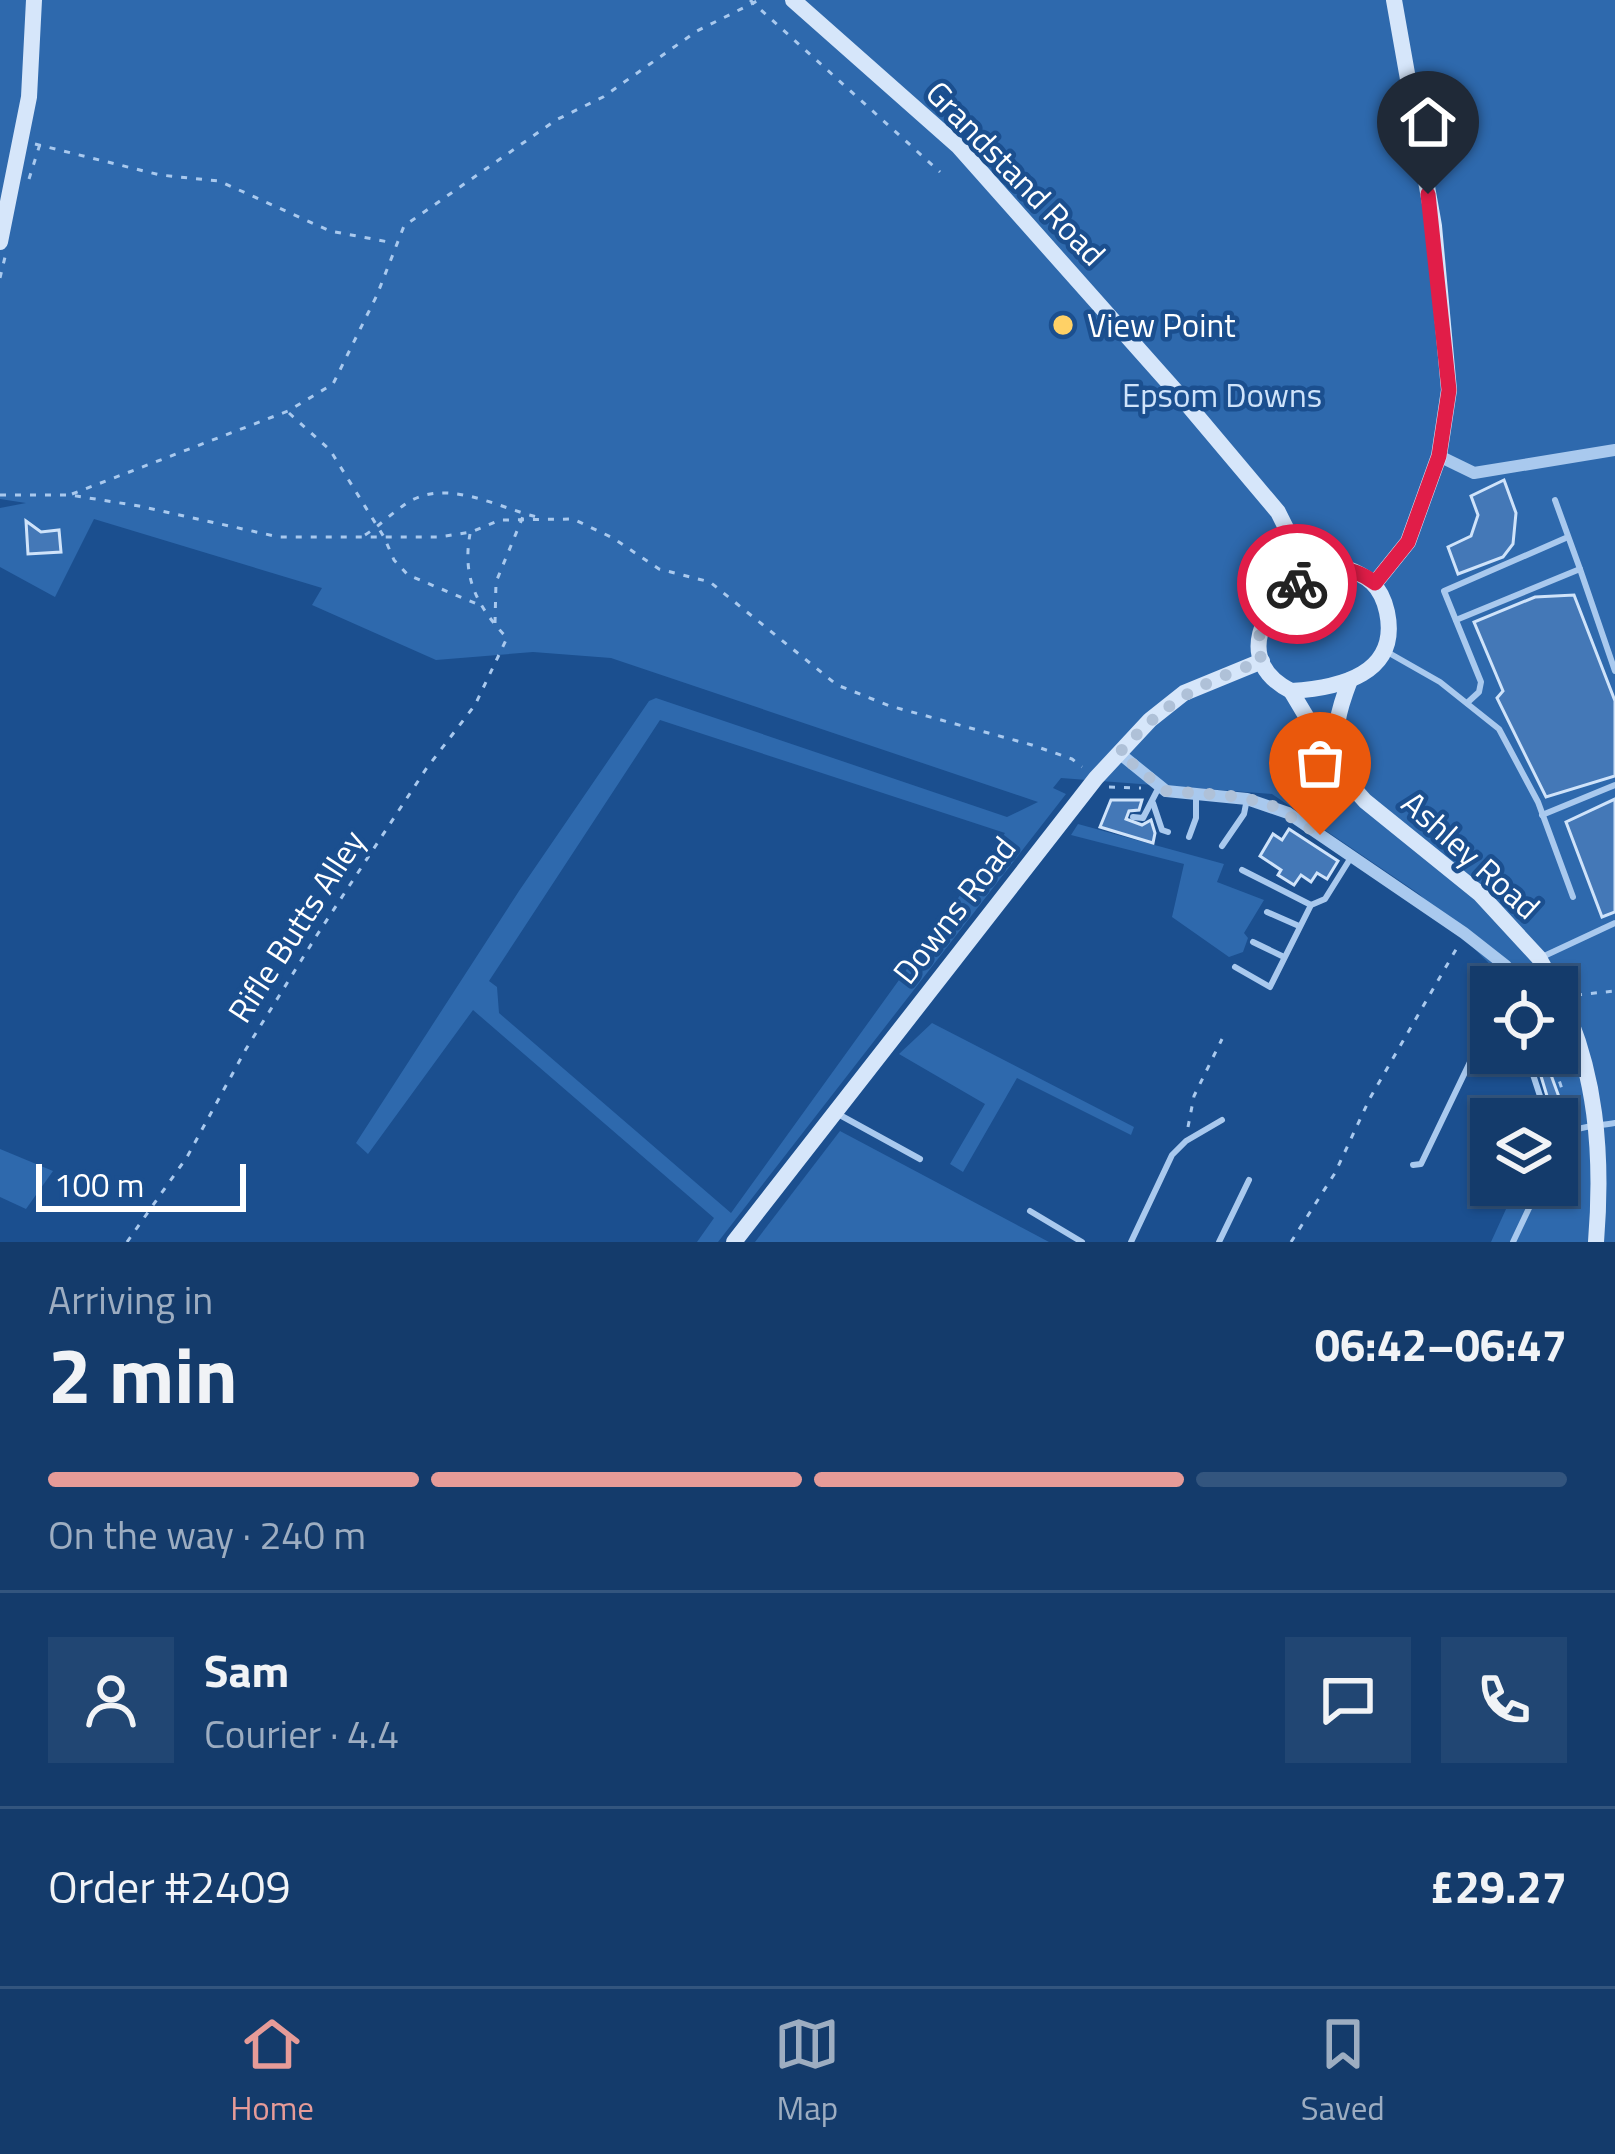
<!DOCTYPE html>
<meta charset="utf-8">
<style>
:root{--surface:#143b6b;--page:#214673;--text:#f1f3f6;--muted:#9dadc1;--line:#33557e;--accent:#e69b98}
body{margin:0;font-family:"Titillium Web",sans-serif;background:var(--page);color:var(--text);height:100vh;display:flex;flex-direction:column;font-size:45px;white-space:nowrap}
*{box-sizing:border-box;margin:0}
p{font-size:39px;color:var(--muted)}
.icon{flex:none;width:66px;height:66px;fill:none;stroke:currentColor;stroke-width:2;stroke-linecap:round;stroke-linejoin:round}
.map{position:relative;height:1242px;overflow:hidden}
.panel{display:flex;flex-direction:column;background:var(--surface);flex:1}
.panel>*{flex:none}
.controls{position:absolute;left:1470px;top:966px;display:grid;gap:24px}
.controls a{display:grid;place-items:center;width:108px;height:108px;border-radius:0px;background:var(--surface);box-shadow:0 3px 9px #0004,0 0 0 3px var(--line);font-size:60px}
.scale{position:absolute;left:36px;bottom:30px;width:210px;box-sizing:border-box;padding-left:12px;border:6px solid #fff;border-top:0;font-size:33px;line-height:42px;white-space:nowrap;color:#fff;-webkit-text-stroke:9px #1b4f8f;paint-order:stroke}
.pin{position:absolute;display:grid;place-items:center;width:102px;height:102px;color:#fff;margin:-123px -51px;border-radius:50% 50% 50% 0;rotate:-45deg;box-shadow:0 0 12px #0007}
.pin .icon{rotate:45deg}
.courier{position:absolute;display:grid;place-items:center;width:120px;height:120px;margin:-60px;border:9px solid #e11d48;border-radius:50%;background:#fff;color:#222;box-shadow:0 3px 15px #0007}
.summary em{font-style:normal;font-weight:700}
.summary div{display:flex;flex-direction:column-reverse}
.summary{display:flex;align-items:center;justify-content:space-between;height:204px;padding:0 48px}
h1{font-size:78px;font-weight:700;line-height:90px}
.bar{display:grid;grid-template-columns:repeat(4,1fr);gap:18px 12px;align-content:center;height:144px;padding:0 48px}
.bar i{height:15px;border-radius:9px;background:var(--line)}
.bar .current{background:var(--accent)}
.bar p{grid-column:span 4}
.line{display:flex;align-items:center;gap:30px;padding:0 48px;border-top:3px solid var(--line)}
.line div{flex:1}
.round{display:grid;place-items:center;flex:none;width:126px;height:126px;border-radius:0px;background:var(--page)}
.dock{display:flex;justify-content:space-around;align-items:center;height:168px;border-top:3px solid var(--line);background:var(--surface);font-size:33px;color:var(--muted)}
.dock a{display:grid;justify-items:center;gap:6px}
.dock .current{color:var(--accent)}
.map>svg:first-child{display:block}
.green{fill:#2e69ad;fill-rule:evenodd}
.building{fill:#4478b7;stroke:#cfe3fa;stroke-width:3}
.lines{fill:none;stroke-linecap:round;stroke-linejoin:round}
.path{stroke:#a9c9ee;stroke-width:3;stroke-dasharray:6 9;stroke-linecap:butt}
.lane{stroke:#a9c9ee;stroke-width:6}
.street{stroke:#a9c9ee;stroke-width:12}
.secondary{stroke:#d6e6fa;stroke-width:16}
.done{stroke:#afc1d8;stroke-width:12;stroke-dasharray:0 21.6}
.route{stroke:#e11d48;stroke-width:15}
.poi-dot{fill:#ffd166;stroke:#1b4f8f;stroke-width:4.5}
.labels{text-anchor:middle;dominant-baseline:central;stroke-width:9;stroke-linejoin:round;paint-order:stroke}
.street-label{font-size:33px;fill:#fff;stroke:#1b4f8f}
.poi-label{font-size:33px;fill:#fff;stroke:#1b4f8f;text-anchor:start}
.park-label{font-size:33px;fill:#cfe3fa;stroke:#1b4f8f}
</style>
<div class="map">
<svg width="1615" height="1242" viewBox="0 0 1615 1242">
<rect width="100%" height="100%" fill="#1b4f8f"/>
<g class="green">
<path d="M 0,0 L 1615,0 L 1615,1242 L 1491,1242 L 1517,1185 L 1557,1185 L 1557,1119 L 1547,1119 L 1554,1104 L 1537,1053 L 1557,1053 L 1557,987 L 1513,987 L 1419,894 L 1272,794 L 1061,778 L 1053,788 L 1066,794 L 718,1242 L 697,1242 L 714,1218 L 473,1010 L 368,1154 L 356,1143 L 519,891 L 649,701 L 656,698 L 1007,817 L 1038,802 L 611,658 L 533,652 L 436,660 L 312,605 L 322,588 L 94,519 L 55,597 L 0,567 L 0,508 L 26,503 L 0,499 ZM 660,720 L 1005,833 L 731,1213 L 499,1013 L 497,987 L 489,981 Z"/>
<path d="M 1078,824 L 1224,864 L 1217,882 L 1264,900 L 1244,933 L 1248,938 L 1243,952 L 1229,957 L 1172,917 L 1184,864 L 1071,835 Z"/>
<path d="M 932,1023 L 1134,1127 L 1131,1135 L 1017,1078 L 963,1172 L 950,1164 L 985,1104 L 899,1054 Z"/>
<path d="M 840,1131 L 1049,1242 L 755,1242 Z"/>
<path d="M 0,1149 L 53,1171 L 26,1209 L 0,1197 Z"/>
</g>
<g class="building">
<path d="M 1504,480 L 1516,513 L 1513,544 L 1503,557 L 1458,574 L 1448,547 L 1471,536 L 1478,515 L 1471,496 Z"/>
<path d="M 26,521 L 41,532 L 59,530 L 61,552 L 28,554 Z"/>
<path d="M 1574,595 L 1615,701 L 1615,776 L 1546,797 L 1497,698 L 1503,691 L 1474,622 L 1535,597 Z"/>
<path d="M 1615,799 L 1615,912 L 1602,917 L 1566,822 Z"/>
<path d="M 1111,800 L 1142,800 L 1139,810 L 1129,811 L 1126,819 L 1142,825 L 1151,820 L 1155,833 L 1153,843 L 1100,827 Z"/>
<path d="M 1289,829 L 1338,861 L 1327,879 L 1317,873 L 1311,882 L 1301,875 L 1294,885 L 1278,875 L 1281,870 L 1260,856 L 1273,834 L 1282,840 Z"/>
<path d="M 1534,1053 L 1543,1053 L 1559,1097 L 1550,1119 L 1536,1119 L 1547,1096 Z"/>
</g>
<g class="lines">
<g class="path">
<path d="M 750,0 L 940,172"/>
<path d="M 35,144 L 160,175 L 219,181 L 330,231 L 394,243"/>
<path d="M 29,179 L 40,144"/>
<path d="M 0,278 L 5,257"/>
<path d="M 289,413 L 330,450 L 384,537 L 394,560 L 408,575 L 477,604"/>
<path d="M 72,494 L 288,411 L 333,384 L 377,295 L 404,226 L 556,120 L 603,97 L 697,31 L 759,0"/>
<path d="M 0,495 L 70,495 L 139,506 L 279,537 L 439,537 L 471,532 L 500,520 L 573,519 L 613,538 L 659,569 L 710,582 L 837,685 L 890,706 L 1032,745 L 1072,759 L 1082,767"/>
<path d="M 365,535 C 379,526 391,514 404,505 C 444,476 496,507 537,517"/>
<path d="M 495,623 L 496,582 L 524,514"/>
<path d="M 1109,787 L 1141,788"/>
<path d="M 1516,976 L 1528,987"/>
<path d="M 1576,995 L 1615,991"/>
<path d="M 1550,1053 L 1565,1098 L 1564,1126"/>
<path d="M 1188,1127 L 1194,1096 L 1222,1039"/>
<path d="M 127,1242 L 187,1157 L 246,1049 L 317,935 L 426,769 L 475,705 L 507,638 C 477,606 462,578 470,534"/>
<path d="M 1291,1242 L 1335,1173 L 1370,1098 L 1458,946"/>
</g>
<g class="lane">
<path d="M 1555,500 L 1580,569"/>
<path d="M 1456,620 L 1580,569 L 1615,671"/>
<path d="M 1389,653 L 1440,682 L 1499,729 L 1538,802 L 1573,897"/>
<path d="M 1467,703 L 1479,692 L 1481,682 L 1444,591 L 1568,537"/>
<path d="M 1153,803 L 1162,830 L 1168,832"/>
<path d="M 1542,815 L 1615,785"/>
<path d="M 1133,817 L 1143,818 L 1159,787"/>
<path d="M 1189,837 L 1196,818 L 1196,795"/>
<path d="M 1222,846 L 1244,814 L 1247,799"/>
<path d="M 1242,870 L 1311,905"/>
<path d="M 1267,912 L 1299,926"/>
<path d="M 1253,942 L 1284,957"/>
<path d="M 1542,957 L 1615,923"/>
<path d="M 1235,967 L 1270,987 L 1311,905 L 1325,899 L 1350,859"/>
<path d="M 1526,1053 L 1540,1096 L 1528,1119"/>
<path d="M 838,1114 L 920,1159"/>
<path d="M 1557,1145 C 1570,1124 1593,1127 1615,1123"/>
<path d="M 1413,1165 L 1421,1164 L 1482,1037 L 1491,1027"/>
<path d="M 1030,1211 L 1082,1242"/>
<path d="M 1131,1242 L 1172,1155 L 1186,1141 L 1222,1120"/>
<path d="M 1219,1242 L 1249,1180"/>
<path d="M 1513,1242 L 1540,1185"/>
</g>
<g class="street">
<path d="M 1439,456 L 1474,473 L 1615,450"/>
<path d="M 1119,753 L 1166,791 L 1247,799 L 1288,813 L 1464,933 L 1506,966"/>
</g>
<g class="secondary">
<path d="M 793,0 L 958,146 L 1182,398 L 1278,512 L 1309,574"/>
<path d="M 0,242 L 29,97 L 34,0"/>
<path d="M 1343,567 C 1368,576 1381,585 1387,612 C 1400,674 1340,688 1291,691 C 1233,661 1262,605 1306,577 C 1316,570 1331,569 1343,567 Z"/>
<path d="M 1375,583 L 1408,542 L 1439,456 L 1449,390 L 1434,226 L 1394,0"/>
<path d="M 1291,691 L 1340,773 L 1365,801 L 1480,894 L 1539,958 L 1555,987"/>
<path d="M 1339,767 C 1332,733 1338,711 1350,680"/>
<path d="M 1557,991 C 1597,1069 1603,1156 1596,1242"/>
<path d="M 734,1242 L 1096,778 L 1150,720 L 1184,693 L 1262,661"/>
</g>
</g>
<g class="lines">
<path class="done" d="M 1297,584 C 1273,604 1250,629 1262,661 C 1196,685 1167,701 1119,753 L 1166,791 L 1225,795 L 1268,803 L 1320,835"/>
<path class="route" d="M 1297,584 C 1321,564 1350,564 1375,583 L 1408,542 L 1439,456 L 1449,390 L 1428,194"/>
</g>
<circle class="poi-dot" cx="1063" cy="325" r="12"/>
<g class="labels">
<g class="street-label">
<text transform="translate(1016 173) rotate(46)">Grandstand Road</text>
<text transform="translate(1471 855) rotate(42)">Ashley Road</text>
<text transform="translate(954 910) rotate(-52)">Downs Road</text>
<text transform="translate(296 926) rotate(-57)">Rifle Butts Alley</text>
</g>
<g class="poi-label">
<text x="1087" y="325">View Point</text>
</g>
<g class="park-label">
<text x="1222" y="395">Epsom Downs</text>
</g>
</g>
</svg>
<div class="controls">
<a><svg class="icon" aria-label="locate" viewBox="0 0 24 24"><circle cx="12" cy="12" r="6"/><path d="M12 2v4M12 18v4M2 12h4M18 12h4"/></svg></a>
<a><svg class="icon" aria-label="layers" viewBox="0 0 24 24"><path d="M12 4l9 5-9 5-9-5zM3 14l9 5 9-5"/></svg></a>
</div>
<div class="scale">100 m</div>
<div class="pin" style="left:1320px;top:835px;background:#ea580c"><svg class="icon" aria-label="bag" viewBox="0 0 24 24"><path d="M5 8h14l-1 12H6zM9 8a3 3 0 0 1 6 0"/></svg></div>
<div class="pin" style="left:1428px;top:194px;background:#1f2937"><svg class="icon" aria-label="home" viewBox="0 0 24 24"><path d="M3 11l9-7 9 7M6 9v11h12V9"/></svg></div>
<div class="courier" style="left:1297px;top:584px"><svg class="icon" aria-label="bike" viewBox="0 0 24 24"><circle cx="6" cy="16" r="4"/><circle cx="18" cy="16" r="4"/><path d="M6 16l4-8h5l3 8M10 8l3 8H6M13 5h3"/></svg></div>
</div>
<section class="panel">
<div class="summary"><div><h1>2 min</h1><p>Arriving in</p></div><em>06:42–06:47</em></div>
<div class="bar"><i class="current"></i><i class="current"></i><i class="current"></i><i></i><p>On the way · 240 m</p></div>
<div class="line" style="height:216px"><a class="round"><svg class="icon" aria-label="person" viewBox="0 0 24 24"><circle cx="12" cy="8" r="4"/><path d="M4 21q1-7 8-7t8 7"/></svg></a><div><b>Sam</b><p>Courier · 4.4</p></div><a class="round"><svg class="icon" aria-label="chat" viewBox="0 0 24 24"><path d="M4 5h16v11H9l-5 4z"/></svg></a><a class="round"><svg class="icon" aria-label="phone" viewBox="0 0 24 24"><path d="M5 4h4l2 5-3 2q2 4 5 5l2-3 5 2v4C11 20 4 13 5 4z"/></svg></a></div>
<div class="line" style="height:156px"><div>Order #2409</div><b>£29.27</b></div>
</section>
<nav class="dock">
<a class="current"><svg class="icon" aria-label="home" viewBox="0 0 24 24"><path d="M3 11l9-7 9 7M6 9v11h12V9"/></svg>Home</a>
<a><svg class="icon" aria-label="map" viewBox="0 0 24 24"><path d="M3 6l6-2 6 2 6-2v14l-6 2-6-2-6 2zM9 4v14M15 6v14"/></svg>Map</a>
<a><svg class="icon" aria-label="saved" viewBox="0 0 24 24"><path d="M7 4h10v16l-5-4-5 4z"/></svg>Saved</a>
</nav>
